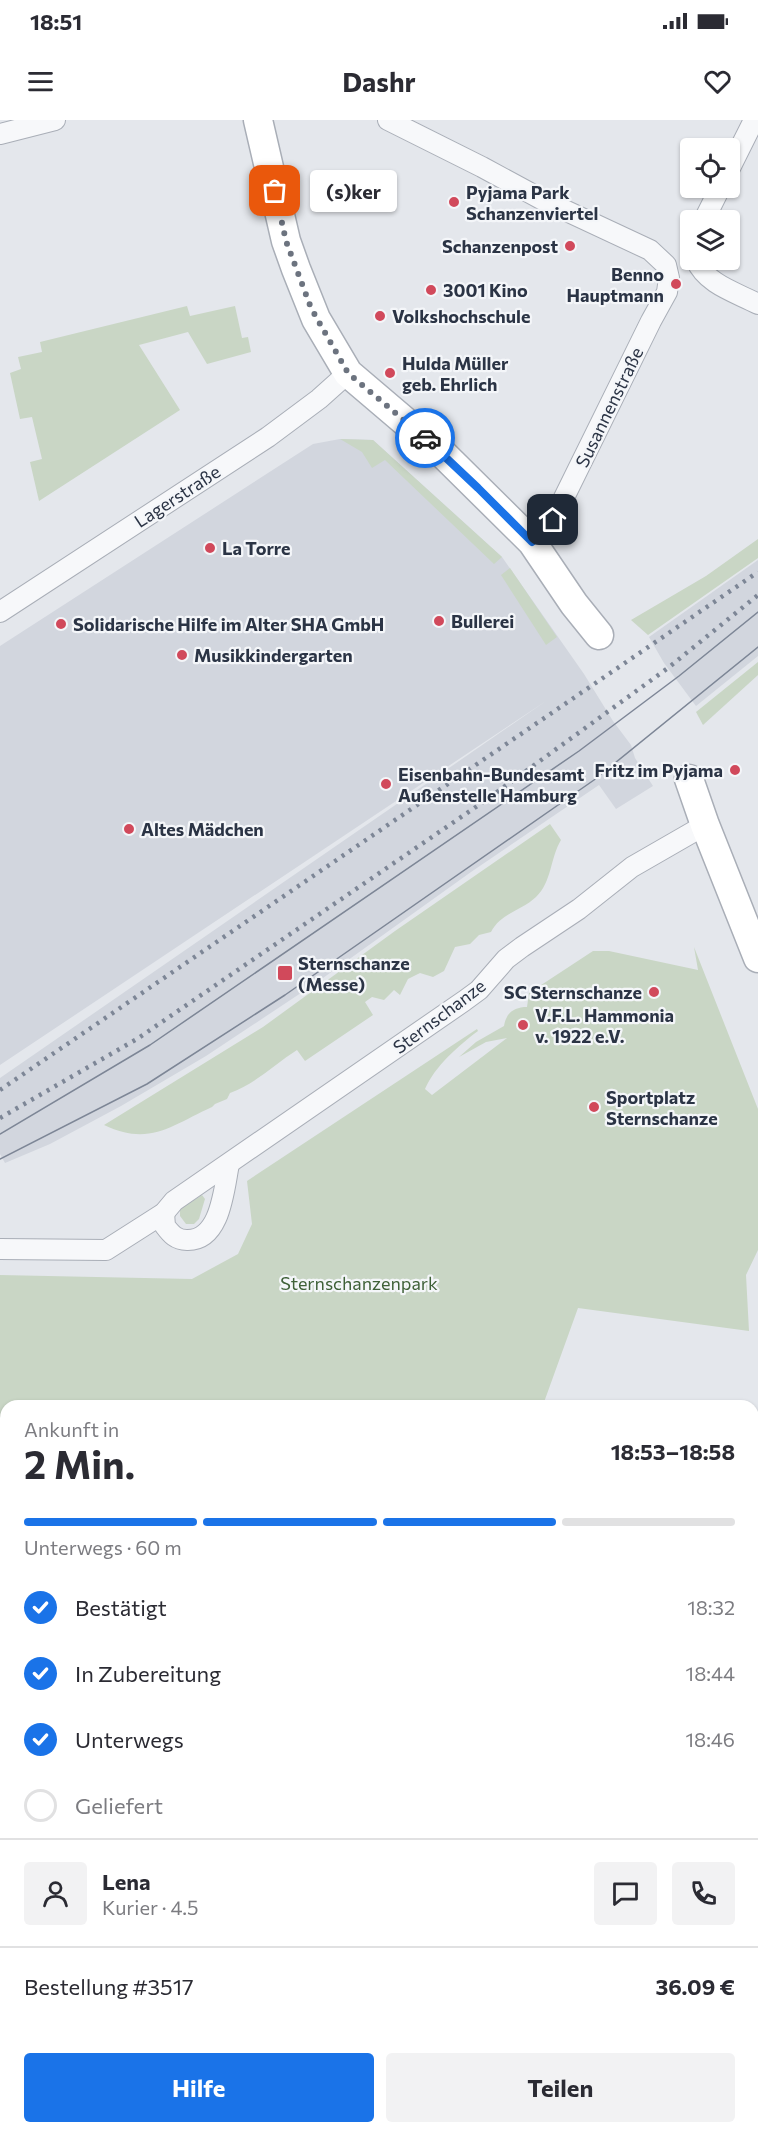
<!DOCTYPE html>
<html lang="de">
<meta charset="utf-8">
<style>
:root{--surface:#fff;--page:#f2f2f3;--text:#2b2b33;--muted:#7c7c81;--line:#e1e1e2;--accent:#1a73e8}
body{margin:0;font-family:Commissioner,sans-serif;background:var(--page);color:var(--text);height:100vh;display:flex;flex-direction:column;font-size:22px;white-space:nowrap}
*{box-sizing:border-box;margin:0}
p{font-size:20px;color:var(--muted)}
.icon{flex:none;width:33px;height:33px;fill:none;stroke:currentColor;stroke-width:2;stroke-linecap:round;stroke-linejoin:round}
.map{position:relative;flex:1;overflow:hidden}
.panel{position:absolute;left:0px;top:1280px;width:759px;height:734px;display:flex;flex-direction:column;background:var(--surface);border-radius:18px 18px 0 0;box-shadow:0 2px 4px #0004}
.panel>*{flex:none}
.fabs{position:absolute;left:680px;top:18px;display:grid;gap:12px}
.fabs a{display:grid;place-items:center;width:60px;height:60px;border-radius:6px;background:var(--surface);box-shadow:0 2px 4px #0004;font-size:30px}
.pin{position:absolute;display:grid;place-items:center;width:51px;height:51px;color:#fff;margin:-26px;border-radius:12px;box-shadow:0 3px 9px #0006}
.courier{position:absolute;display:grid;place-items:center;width:60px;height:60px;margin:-30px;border:4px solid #1a73e8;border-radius:50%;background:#fff;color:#222;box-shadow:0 2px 8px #0007}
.bubble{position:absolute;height:42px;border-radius:6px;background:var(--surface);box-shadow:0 2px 4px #0004;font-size:20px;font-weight:700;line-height:42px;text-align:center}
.summary em{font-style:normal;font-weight:700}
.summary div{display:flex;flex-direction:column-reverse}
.summary{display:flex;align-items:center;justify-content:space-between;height:102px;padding:0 24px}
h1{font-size:39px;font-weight:700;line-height:45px}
.bar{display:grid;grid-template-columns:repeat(4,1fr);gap:9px 6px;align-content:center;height:72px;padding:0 24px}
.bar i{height:8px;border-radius:4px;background:var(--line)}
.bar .on{background:var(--accent)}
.bar p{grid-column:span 4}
.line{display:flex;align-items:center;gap:15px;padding:0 24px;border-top:2px solid var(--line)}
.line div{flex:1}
.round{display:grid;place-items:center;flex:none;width:63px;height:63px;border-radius:6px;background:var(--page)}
ol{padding:0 24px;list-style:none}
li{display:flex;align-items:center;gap:18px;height:66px}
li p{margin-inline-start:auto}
li .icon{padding:6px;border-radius:50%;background:var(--accent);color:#fff;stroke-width:4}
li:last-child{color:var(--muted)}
li i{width:33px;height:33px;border:3px solid var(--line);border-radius:50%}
.primary-button{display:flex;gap:12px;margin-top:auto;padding:12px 24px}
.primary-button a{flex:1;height:69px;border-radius:6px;background:var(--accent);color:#fff;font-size:24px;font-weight:700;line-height:69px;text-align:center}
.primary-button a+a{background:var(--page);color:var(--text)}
.status{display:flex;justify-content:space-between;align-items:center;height:42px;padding:0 30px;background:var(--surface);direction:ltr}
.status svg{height:16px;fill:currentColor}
header{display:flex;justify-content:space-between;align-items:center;height:78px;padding:0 24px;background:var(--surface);font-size:27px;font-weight:700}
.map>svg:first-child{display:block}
.built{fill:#d2d6de}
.green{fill:#c9d6c5}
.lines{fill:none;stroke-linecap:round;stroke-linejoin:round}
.street-casing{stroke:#a9aeb7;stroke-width:22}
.secondary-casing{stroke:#a9aeb7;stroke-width:31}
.street{stroke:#f7f8fa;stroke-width:20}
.secondary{stroke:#fff;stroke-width:28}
.tram{stroke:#7d8696;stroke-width:1.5}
.rail{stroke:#7d8696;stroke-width:4.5;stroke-dasharray:3 6;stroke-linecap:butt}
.done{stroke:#6c737f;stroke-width:6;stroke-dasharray:0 10.8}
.route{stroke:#1a73e8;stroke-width:8}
.poi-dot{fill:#d1495b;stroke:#f4f6f9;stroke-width:2}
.labels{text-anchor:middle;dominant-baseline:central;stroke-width:4.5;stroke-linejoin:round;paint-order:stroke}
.poi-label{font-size:18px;font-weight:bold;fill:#2b3445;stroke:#f4f6f9;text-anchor:start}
.street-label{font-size:18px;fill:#2b3445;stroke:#f4f6f9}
.park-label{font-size:18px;fill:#3f6138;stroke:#f4f6f9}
</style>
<div class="status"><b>18:51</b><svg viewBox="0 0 49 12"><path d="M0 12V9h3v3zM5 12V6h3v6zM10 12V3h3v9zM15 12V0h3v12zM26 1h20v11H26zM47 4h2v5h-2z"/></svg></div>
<header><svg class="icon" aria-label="menu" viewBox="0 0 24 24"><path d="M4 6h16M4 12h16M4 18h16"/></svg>Dashr<svg class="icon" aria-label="heart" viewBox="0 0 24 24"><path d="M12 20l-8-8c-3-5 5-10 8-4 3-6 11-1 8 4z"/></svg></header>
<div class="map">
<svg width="758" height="2012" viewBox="0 0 758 2012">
<rect width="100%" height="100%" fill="#e4e7ec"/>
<g class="built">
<path d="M 340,319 L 373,320 L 502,437 L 584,554 L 613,601 L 631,625 L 635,638 L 653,666 L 616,689 L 599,665 L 471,752 L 316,863 L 206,936 L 121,986 L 50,1024 L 5,1043 L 0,1034 L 0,958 L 546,581 L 0,945 L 0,526 L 313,324 Z"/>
<path d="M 758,440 L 758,536 L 696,586 L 664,543 L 649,517 Z"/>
</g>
<g class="green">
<path d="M 187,186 L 190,196 L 235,186 L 242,218 L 248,217 L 251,232 L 207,244 L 188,212 L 139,225 L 180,290 L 39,381 L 30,342 L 42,339 L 32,297 L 20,299 L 10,253 L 21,249 L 18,237 L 42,232 L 40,222 Z"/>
<path d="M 340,319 L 373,320 L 502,437 L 494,444 L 385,340 L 372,348 L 362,332 Z"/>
<path d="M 758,419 L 758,438 L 648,515 L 631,500 L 706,456 Z"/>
<path d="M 510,448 L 557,517 L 546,525 L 501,455 Z"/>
<path d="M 758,542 L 758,555 L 703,605 L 696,592 Z"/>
<path d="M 550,704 L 561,720 C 550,738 552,762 536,777 C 521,791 501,793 491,812 L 479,815 L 470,824 L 455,827 L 444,851 L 433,857 L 420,853 L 408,859 L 400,875 L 394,870 L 384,880 L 372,877 L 365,882 L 373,895 L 305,941 L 297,930 C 275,944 255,964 230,973 L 227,979 L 215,984 L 212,987 C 172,1005 150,1027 104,1005 L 263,907 L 395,811 Z"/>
<path d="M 694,827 L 758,989 L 758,1130 L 746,1155 L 749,1211 L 578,1188 L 543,1285 L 6,1286 L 6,1972 L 0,1971 L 0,1155 L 192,1159 L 238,1134 L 252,1104 L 247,1061 L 477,909 L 478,911 C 458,926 435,946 425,969 L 432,975 L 507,918 L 486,922 L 459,937 L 476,922 L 504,906 C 506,893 514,887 527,887 L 529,873 L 593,831 L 609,831 L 698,850 Z"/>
<path d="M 202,1075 L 205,1079 L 199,1099 L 194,1104 L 186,1104 L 180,1096 L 180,1089 Z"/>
<path d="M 753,1811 L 758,1812 L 758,1864 L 753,1863 Z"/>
<path d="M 17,2007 L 170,2007 L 205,2012 L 65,2012 Z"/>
<path d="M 256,2007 L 506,2007 L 502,2012 L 292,2012 Z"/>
</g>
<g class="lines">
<g class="street-casing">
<g id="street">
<path d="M 388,0 L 482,47 L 543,80 L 650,130 L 666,145 L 669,158 L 667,172 L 651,201 L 553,400 L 532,422"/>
<path d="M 0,14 L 55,0"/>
<path d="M 729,50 L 754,0"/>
<path d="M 704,100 L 720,68"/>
<path d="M 696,140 C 706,164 735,172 758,184"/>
<path d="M 0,492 L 268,317 L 319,279 L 348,253"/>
<path d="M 164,1093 L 165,1106 C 171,1114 176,1120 187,1120 C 221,1121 224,1068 229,1044"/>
<path d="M 0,1129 L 106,1130 L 164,1093 L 174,1081 L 464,881 L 479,870 L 506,839 L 522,827 L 579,789 L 632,747 L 705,705"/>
<path d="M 753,1747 L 758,1748"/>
</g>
</g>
<g class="secondary-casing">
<g id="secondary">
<path d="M 258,0 L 286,121 L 296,149 L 316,199 L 348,253 L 442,333 L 532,422 L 574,484 L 599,515"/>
<path d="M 689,659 L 705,705 L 758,838"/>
<path d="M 753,1519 L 758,1505"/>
<path d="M 538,2012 L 541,2007"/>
<path d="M 578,2012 L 580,2007"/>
</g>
</g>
<use href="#street" class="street"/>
<use href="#secondary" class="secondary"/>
<g class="tram">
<path d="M 0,1014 L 150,925 L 579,631 L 679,556 L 758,492"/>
<path d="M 0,1039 L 147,964 L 285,875 L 594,660 L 758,527"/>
</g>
<g class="rail">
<path d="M 0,970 L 758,452"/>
<path d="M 0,998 L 137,919 L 486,680 L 668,548 L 758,475"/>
</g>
</g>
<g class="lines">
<path class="done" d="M 275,71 L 286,121 L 311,188 L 348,253 L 425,318"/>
<path class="route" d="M 425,318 L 478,368 L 532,422 L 553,400"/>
</g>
<g class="poi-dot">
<circle cx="454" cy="82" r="6"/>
<circle cx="570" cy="126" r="6"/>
<circle cx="676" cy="164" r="6"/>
<circle cx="431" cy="170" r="6"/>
<circle cx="380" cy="196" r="6"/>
<circle cx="390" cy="253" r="6"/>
<circle cx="210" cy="428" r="6"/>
<circle cx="439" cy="501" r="6"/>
<circle cx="61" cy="504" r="6"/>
<circle cx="182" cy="535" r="6"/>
<circle cx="735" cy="650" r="6"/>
<circle cx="386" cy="664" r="6"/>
<circle cx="129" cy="709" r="6"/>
<rect x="277" y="845" width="16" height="16" rx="3"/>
<circle cx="654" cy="872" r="6"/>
<circle cx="523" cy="905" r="6"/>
<circle cx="594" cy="987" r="6"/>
</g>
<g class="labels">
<g class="poi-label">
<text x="466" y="72">Pyjama Park<tspan x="466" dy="21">Schanzenviertel</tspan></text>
<text x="558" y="126" text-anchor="end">Schanzenpost</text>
<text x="664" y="154" text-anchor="end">Benno<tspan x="664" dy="21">Hauptmann</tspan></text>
<text x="443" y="170">3001 Kino</text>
<text x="392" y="196">Volkshochschule</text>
<text x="402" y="243">Hulda Müller<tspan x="402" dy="21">geb. Ehrlich</tspan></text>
<text x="222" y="428">La Torre</text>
<text x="451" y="501">Bullerei</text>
<text x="73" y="504">Solidarische Hilfe im Alter SHA GmbH</text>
<text x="194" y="535">Musikkindergarten</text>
<text x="723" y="650" text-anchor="end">Fritz im Pyjama</text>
<text x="398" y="654">Eisenbahn-Bundesamt<tspan x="398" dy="21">Außenstelle Hamburg</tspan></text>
<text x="141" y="709">Altes Mädchen</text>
<text x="298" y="843">Sternschanze<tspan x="298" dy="21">(Messe)</tspan></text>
<text x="642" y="872" text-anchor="end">SC Sternschanze</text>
<text x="535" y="895">V.F.L. Hammonia<tspan x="535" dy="21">v. 1922 e.V.</tspan></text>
<text x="606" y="977">Sportplatz<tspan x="606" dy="21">Sternschanze</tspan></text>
</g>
<g class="street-label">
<text transform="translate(609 287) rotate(-64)">Susannenstraße</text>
<text transform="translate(177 376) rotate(-33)">Lagerstraße</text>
<text transform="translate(439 896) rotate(-37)">Sternschanze</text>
</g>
<g class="park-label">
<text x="359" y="1163">Sternschanzenpark</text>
</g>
</g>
</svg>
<div class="fabs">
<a><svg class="icon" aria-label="locate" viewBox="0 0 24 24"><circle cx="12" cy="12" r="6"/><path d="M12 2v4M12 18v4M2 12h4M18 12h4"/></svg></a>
<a><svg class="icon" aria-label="layers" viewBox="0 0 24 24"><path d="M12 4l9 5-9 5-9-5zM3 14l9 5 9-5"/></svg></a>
</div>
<div class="pin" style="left:275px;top:71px;background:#ea580c"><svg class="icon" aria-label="bag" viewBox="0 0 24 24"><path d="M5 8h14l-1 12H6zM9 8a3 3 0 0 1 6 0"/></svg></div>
<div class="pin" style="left:553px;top:400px;background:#1f2937"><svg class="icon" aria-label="home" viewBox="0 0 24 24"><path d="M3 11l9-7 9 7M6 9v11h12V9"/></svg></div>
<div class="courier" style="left:425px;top:318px"><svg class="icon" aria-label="car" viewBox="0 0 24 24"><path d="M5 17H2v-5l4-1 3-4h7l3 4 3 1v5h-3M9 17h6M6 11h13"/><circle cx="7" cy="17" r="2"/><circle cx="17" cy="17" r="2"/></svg></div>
<div class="bubble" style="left:310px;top:50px;width:87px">(s)ker</div>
<section class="panel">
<div class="summary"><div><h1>2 Min.</h1><p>Ankunft in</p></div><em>18:53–18:58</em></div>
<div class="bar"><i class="on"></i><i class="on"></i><i class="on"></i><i></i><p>Unterwegs · 60 m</p></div>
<ol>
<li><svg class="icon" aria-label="check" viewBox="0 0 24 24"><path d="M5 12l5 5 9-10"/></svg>Bestätigt<p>18:32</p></li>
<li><svg class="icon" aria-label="check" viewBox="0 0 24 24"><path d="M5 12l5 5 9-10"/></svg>In Zubereitung<p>18:44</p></li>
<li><svg class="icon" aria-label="check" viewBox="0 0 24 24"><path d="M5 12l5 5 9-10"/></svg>Unterwegs<p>18:46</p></li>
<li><i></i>Geliefert</li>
</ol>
<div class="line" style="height:108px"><a class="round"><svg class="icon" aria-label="person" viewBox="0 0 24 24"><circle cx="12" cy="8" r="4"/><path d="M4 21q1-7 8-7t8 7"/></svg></a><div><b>Lena</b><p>Kurier · 4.5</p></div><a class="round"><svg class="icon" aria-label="chat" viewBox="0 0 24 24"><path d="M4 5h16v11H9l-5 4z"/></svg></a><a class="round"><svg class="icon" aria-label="phone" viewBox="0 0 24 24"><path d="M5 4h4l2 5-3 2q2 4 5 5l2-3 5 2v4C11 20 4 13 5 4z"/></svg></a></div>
<div class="line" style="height:78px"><div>Bestellung #3517</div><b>36.09 €</b></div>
<div class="primary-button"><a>Hilfe</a><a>Teilen</a></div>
</section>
</div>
